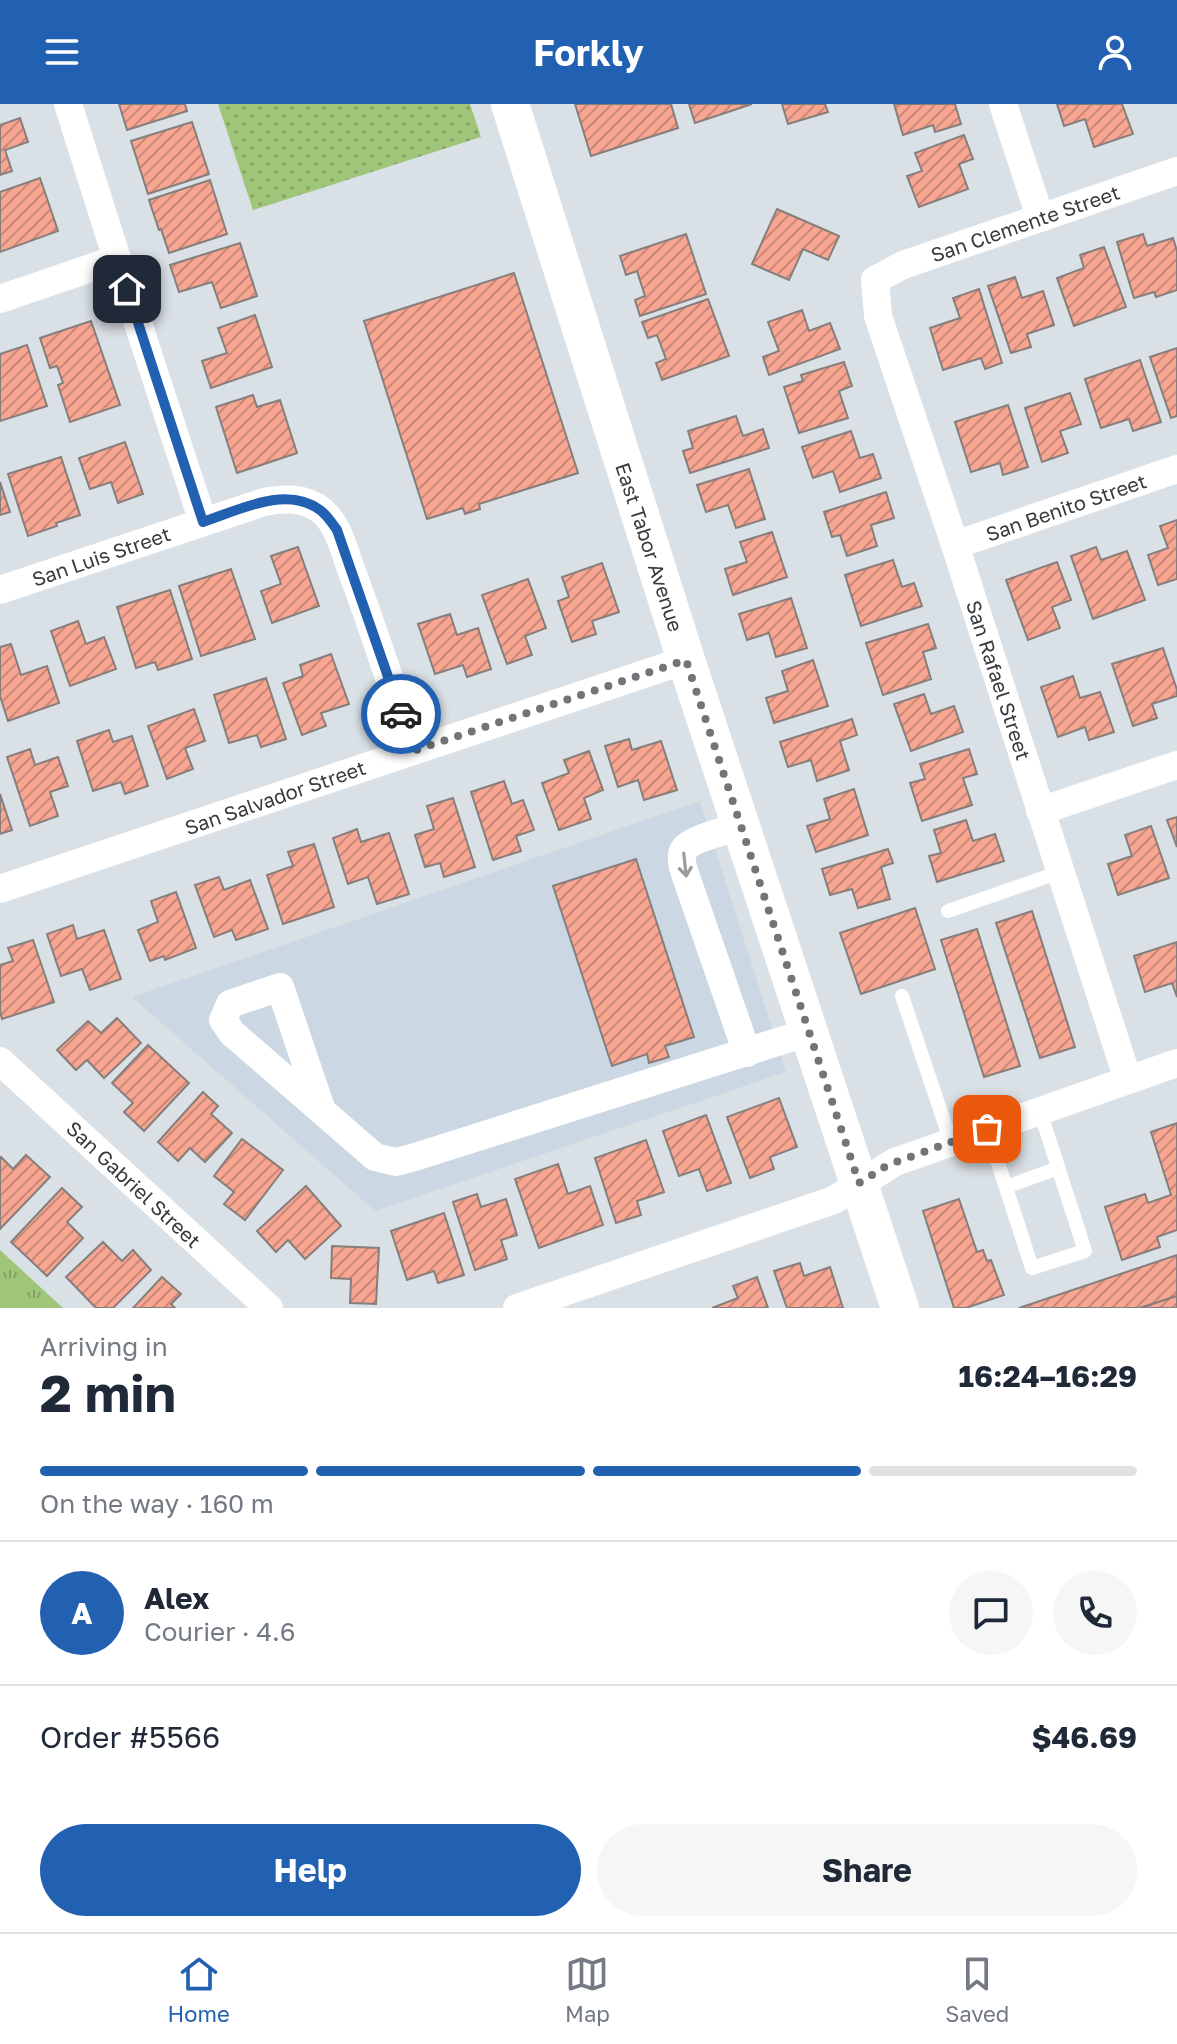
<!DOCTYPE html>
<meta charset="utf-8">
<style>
:root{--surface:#fff;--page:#f6f6f7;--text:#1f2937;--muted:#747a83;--line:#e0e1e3;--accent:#2260b1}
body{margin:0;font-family:"Golos Text",sans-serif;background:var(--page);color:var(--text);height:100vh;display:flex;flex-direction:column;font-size:30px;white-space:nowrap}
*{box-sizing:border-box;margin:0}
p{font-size:26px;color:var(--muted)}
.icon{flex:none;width:44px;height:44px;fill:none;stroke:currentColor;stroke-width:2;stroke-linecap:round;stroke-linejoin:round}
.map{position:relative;height:1204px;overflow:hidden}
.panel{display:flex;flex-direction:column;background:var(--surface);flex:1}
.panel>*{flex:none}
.pin{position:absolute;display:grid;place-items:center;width:68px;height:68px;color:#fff;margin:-34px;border-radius:16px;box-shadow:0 4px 12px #0006}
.courier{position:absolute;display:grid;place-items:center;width:80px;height:80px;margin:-40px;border:6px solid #2260b1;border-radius:50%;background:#fff;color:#222;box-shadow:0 2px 10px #0007}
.summary em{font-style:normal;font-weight:700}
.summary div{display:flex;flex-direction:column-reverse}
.summary{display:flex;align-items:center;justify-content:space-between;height:136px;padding:0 40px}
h1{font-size:52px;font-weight:700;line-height:60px}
.bar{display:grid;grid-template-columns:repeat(4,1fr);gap:12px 8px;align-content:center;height:96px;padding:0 40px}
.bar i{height:10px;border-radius:6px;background:var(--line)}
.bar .current{background:var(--accent)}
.bar p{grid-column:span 4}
.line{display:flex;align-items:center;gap:20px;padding:0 40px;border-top:2px solid var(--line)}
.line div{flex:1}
.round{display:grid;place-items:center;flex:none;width:84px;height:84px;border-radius:42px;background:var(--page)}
.cta{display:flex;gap:16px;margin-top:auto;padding:16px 40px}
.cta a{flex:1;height:92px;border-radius:48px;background:var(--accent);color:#fff;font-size:32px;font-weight:700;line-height:92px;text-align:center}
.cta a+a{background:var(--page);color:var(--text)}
header{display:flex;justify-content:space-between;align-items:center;height:104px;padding:0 40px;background:var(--accent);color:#fff;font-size:36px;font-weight:700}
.tabs{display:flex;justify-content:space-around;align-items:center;height:112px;border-top:2px solid var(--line);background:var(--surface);font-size:22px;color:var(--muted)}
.tabs a{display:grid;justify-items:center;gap:4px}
.tabs .current{color:var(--accent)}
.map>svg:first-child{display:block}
.built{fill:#cbd8e3}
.grass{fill:url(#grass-dots)}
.park{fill:url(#park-tufts)}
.building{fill:url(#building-hatch);stroke:#867e7c;stroke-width:2}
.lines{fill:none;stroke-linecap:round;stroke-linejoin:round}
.lane{stroke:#fff;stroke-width:14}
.street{stroke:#fff;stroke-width:28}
.secondary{stroke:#fff;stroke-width:38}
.oneway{stroke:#9c9c9e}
.done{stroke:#717478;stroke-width:8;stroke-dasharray:0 14.4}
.route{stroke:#2260b1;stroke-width:10}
.labels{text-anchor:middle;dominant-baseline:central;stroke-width:8;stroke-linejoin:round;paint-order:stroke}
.street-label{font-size:20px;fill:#383a3d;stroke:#fff}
</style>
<header><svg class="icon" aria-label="menu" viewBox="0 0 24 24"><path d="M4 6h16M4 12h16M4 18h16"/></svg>Forkly<svg class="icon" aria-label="person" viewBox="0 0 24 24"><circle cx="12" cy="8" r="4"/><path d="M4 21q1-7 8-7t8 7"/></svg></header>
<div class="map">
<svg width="1177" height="1204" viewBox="0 0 1177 1204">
<defs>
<pattern id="grass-dots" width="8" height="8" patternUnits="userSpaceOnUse" patternTransform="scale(2)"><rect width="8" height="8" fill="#9fc579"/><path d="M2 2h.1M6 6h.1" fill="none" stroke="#83a164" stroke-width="1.8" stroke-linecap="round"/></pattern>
<pattern id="park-tufts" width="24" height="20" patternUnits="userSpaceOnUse" patternTransform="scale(2)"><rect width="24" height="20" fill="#9fc579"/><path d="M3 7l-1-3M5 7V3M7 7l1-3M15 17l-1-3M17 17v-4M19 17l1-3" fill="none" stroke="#83a164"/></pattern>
<pattern id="building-hatch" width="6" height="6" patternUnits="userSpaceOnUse" patternTransform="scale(2)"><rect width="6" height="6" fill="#f8a691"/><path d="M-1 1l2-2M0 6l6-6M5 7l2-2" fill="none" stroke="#ca8878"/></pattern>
</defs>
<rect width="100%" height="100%" fill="#dae1e6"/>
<path class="built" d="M 700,697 L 786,968 L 375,1107 L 132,893 Z"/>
<path class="grass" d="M 218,0 L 470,0 L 481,33 L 253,106 Z"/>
<path class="park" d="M 0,1146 L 63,1204 L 0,1204 Z"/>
<g class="building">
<path d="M 119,0 L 185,0 L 187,7 L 127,26 Z"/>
<path d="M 575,0 L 671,0 L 678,24 L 591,52 Z"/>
<path d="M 689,0 L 752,0 L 695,19 Z"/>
<path d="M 782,0 L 825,0 L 828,8 L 788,20 Z"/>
<path d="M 894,0 L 955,0 L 961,20 L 935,28 L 933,21 L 903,31 Z"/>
<path d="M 1057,0 L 1122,0 L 1133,30 L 1094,43 L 1085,15 L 1064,22 Z"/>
<path d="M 20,14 L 28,38 L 5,46 L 12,67 L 0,71 L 0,21 Z"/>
<path d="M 192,18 L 209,70 L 148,90 L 131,37 Z"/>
<path d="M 964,31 L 973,55 L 959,60 L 968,85 L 919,103 L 907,72 L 922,67 L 915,49 Z"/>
<path d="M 40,74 L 58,127 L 0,148 L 0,88 Z"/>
<path d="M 210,76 L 227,130 L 169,149 L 161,125 L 159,126 L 149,96 Z"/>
<path d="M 777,105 L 839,132 L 828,156 L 803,145 L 789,176 L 752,160 Z"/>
<path d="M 686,130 L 706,190 L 640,212 L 635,196 L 645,192 L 637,167 L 626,171 L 620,152 Z"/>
<path d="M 1143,130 L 1147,142 L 1173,134 L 1177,147 L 1177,186 L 1156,193 L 1154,188 L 1134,194 L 1117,138 Z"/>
<path d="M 240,139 L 257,192 L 221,204 L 212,178 L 179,188 L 170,161 Z"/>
<path d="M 1104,143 L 1126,203 L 1074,222 L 1057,174 L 1084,164 L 1080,151 Z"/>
<path d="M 514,169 L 578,369 L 479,400 L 480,405 L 465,410 L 463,404 L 427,415 L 364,217 Z"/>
<path d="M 1015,173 L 1022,194 L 1043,187 L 1054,221 L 1027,230 L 1031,243 L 1011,249 L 988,182 Z"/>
<path d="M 979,185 L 1002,259 L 985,265 L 981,254 L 943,266 L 930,224 L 960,214 L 953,194 Z"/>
<path d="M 708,195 L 729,252 L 662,276 L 656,259 L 666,255 L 657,231 L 648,234 L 642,218 Z"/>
<path d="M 802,206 L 809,227 L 830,219 L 840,245 L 769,271 L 763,253 L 779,247 L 768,218 Z"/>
<path d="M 255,211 L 272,263 L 211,284 L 202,257 L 227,249 L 218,224 Z"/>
<path d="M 91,217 L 120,301 L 70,318 L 58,281 L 63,279 L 57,262 L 50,264 L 40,234 Z"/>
<path d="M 27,241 L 47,302 L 0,317 L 0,250 Z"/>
<path d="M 1177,244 L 1177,312 L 1171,314 L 1150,253 Z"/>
<path d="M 1140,256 L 1161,318 L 1133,327 L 1129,315 L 1101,324 L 1085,275 Z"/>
<path d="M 844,258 L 852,282 L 839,287 L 848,314 L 799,329 L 784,283 L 803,277 L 801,271 Z"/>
<path d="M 1070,289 L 1081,320 L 1060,327 L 1068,349 L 1042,358 L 1025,304 Z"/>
<path d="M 253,291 L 257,303 L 280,296 L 297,349 L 237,369 L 216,303 Z"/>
<path d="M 1008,301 L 1028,363 L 1003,371 L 1000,359 L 971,368 L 955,318 Z"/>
<path d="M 736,312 L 743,332 L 763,325 L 769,344 L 690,369 L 683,347 L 693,344 L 688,327 Z"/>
<path d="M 851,327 L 860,354 L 873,350 L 881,374 L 840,388 L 833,367 L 813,374 L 802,343 Z"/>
<path d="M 125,338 L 143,390 L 118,399 L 111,378 L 90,385 L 79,354 Z"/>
<path d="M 61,353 L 80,411 L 56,419 L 57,422 L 28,432 L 8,370 Z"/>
<path d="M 749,365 L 765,415 L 736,424 L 728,401 L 706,408 L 697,381 Z"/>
<path d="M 0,378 L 10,408 L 0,411 Z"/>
<path d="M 886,388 L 894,414 L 871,421 L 877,442 L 847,452 L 840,431 L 832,433 L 824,408 Z"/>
<path d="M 1177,416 L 1177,475 L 1158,481 L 1148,451 L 1168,444 L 1160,422 Z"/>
<path d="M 772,428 L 787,473 L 733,491 L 725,465 L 747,458 L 740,438 Z"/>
<path d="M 298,443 L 319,502 L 272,519 L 261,487 L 281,480 L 271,452 Z"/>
<path d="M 1096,443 L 1101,456 L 1127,447 L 1145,496 L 1093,515 L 1071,452 Z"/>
<path d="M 893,456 L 902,483 L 914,479 L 922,502 L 861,522 L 845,471 Z"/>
<path d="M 1057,458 L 1071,496 L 1052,503 L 1060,524 L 1028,536 L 1006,476 Z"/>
<path d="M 602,459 L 619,508 L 592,517 L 596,530 L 572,538 L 558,497 L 569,493 L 562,473 Z"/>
<path d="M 231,465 L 255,535 L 201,552 L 179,482 Z"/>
<path d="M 528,475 L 546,524 L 525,532 L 532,551 L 507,560 L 482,491 Z"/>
<path d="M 170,486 L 192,555 L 158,566 L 155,558 L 136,564 L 117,503 Z"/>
<path d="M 791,494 L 807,544 L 776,553 L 769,529 L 747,536 L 739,510 Z"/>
<path d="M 450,510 L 457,531 L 478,524 L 491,565 L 467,573 L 463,561 L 435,570 L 418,520 Z"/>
<path d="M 78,517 L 86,540 L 104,533 L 116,565 L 70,582 L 51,527 Z"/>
<path d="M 928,520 L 936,544 L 923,548 L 931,575 L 883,591 L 866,539 Z"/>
<path d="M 11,540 L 21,571 L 47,562 L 59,599 L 8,617 L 0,592 L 0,543 Z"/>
<path d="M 1163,544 L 1177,586 L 1177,592 L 1152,600 L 1157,614 L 1133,622 L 1112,560 Z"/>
<path d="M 331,550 L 349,600 L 321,609 L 326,622 L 302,631 L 283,579 L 303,572 L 300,561 Z"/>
<path d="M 813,556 L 828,602 L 774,619 L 766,594 L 788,587 L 782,567 Z"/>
<path d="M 1073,572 L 1080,594 L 1100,588 L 1114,628 L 1089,636 L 1085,623 L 1058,633 L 1041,583 Z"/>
<path d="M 266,574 L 286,635 L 261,643 L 257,631 L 229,639 L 214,591 Z"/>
<path d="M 924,590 L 931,610 L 954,602 L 963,628 L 911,647 L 894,600 Z"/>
<path d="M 194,605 L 205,637 L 185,644 L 193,665 L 167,675 L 148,622 Z"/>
<path d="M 852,615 L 857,631 L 840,637 L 849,666 L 817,677 L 811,656 L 788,663 L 780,638 Z"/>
<path d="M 109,626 L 113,638 L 132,632 L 148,682 L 125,690 L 121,678 L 93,687 L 77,637 Z"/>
<path d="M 629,635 L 632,646 L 661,637 L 677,686 L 644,696 L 638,676 L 618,683 L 605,642 Z"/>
<path d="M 30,645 L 35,661 L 58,653 L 68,682 L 50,688 L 58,712 L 30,722 L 7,653 Z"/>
<path d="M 969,645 L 977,670 L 963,674 L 972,701 L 922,717 L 910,679 L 925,675 L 920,660 Z"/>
<path d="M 589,647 L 603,686 L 584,694 L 591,715 L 559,726 L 542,679 L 569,669 L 564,656 Z"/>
<path d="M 504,677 L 512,700 L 523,696 L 534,726 L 516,732 L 521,747 L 493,756 L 471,688 Z"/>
<path d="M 854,685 L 868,731 L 816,748 L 807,722 L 830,715 L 824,695 Z"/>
<path d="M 0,690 L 12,726 L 0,730 Z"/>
<path d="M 453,694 L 475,763 L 444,773 L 440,759 L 425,763 L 415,731 L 434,725 L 427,702 Z"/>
<path d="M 1177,713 L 1177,743 L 1167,716 Z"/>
<path d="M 966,716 L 973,737 L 995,730 L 1004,757 L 937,778 L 929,752 L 941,749 L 934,726 Z"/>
<path d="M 1151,722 L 1169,774 L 1118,791 L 1108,760 L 1132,752 L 1125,731 Z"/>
<path d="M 357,725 L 361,738 L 389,729 L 409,790 L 377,800 L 368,773 L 348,780 L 333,734 Z"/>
<path d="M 314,740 L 334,803 L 283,820 L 267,771 L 293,762 L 288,748 Z"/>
<path d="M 888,745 L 893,759 L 881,763 L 890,795 L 858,804 L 852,785 L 830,791 L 822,765 Z"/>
<path d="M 636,755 L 694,933 L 665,942 L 669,953 L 649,959 L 647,950 L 612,962 L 553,782 Z"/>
<path d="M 219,773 L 224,786 L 250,776 L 268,825 L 236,836 L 232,826 L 214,833 L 195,781 Z"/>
<path d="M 176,788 L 196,844 L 165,856 L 164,852 L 150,857 L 138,826 L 158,818 L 151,797 Z"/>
<path d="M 915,804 L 935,865 L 861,890 L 840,829 Z"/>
<path d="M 1032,807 L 1075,943 L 1040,954 L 996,819 Z"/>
<path d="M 73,821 L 77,835 L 104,826 L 121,875 L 90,886 L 82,865 L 61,872 L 47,830 Z"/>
<path d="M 977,825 L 1020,962 L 984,973 L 941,836 Z"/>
<path d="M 33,836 L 54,898 L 2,915 L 0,907 L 0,861 L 13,857 L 8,844 Z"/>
<path d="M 1177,838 L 1177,893 L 1172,879 L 1145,888 L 1134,852 Z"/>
<path d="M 117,914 L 141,939 L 104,974 L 87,956 L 76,966 L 57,946 L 88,917 L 101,929 Z"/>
<path d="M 148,941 L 189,979 L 144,1027 L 124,1008 L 133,999 L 112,979 Z"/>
<path d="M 203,988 L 218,1002 L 211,1010 L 232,1029 L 205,1058 L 190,1044 L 178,1057 L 158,1038 Z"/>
<path d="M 779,994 L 797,1043 L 770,1053 L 774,1065 L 750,1074 L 727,1013 Z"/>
<path d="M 706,1011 L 731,1079 L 707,1087 L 699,1065 L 679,1072 L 663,1027 Z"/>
<path d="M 1177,1019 L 1177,1126 L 1157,1133 L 1160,1143 L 1122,1156 L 1105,1103 L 1145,1090 L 1148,1099 L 1171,1091 L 1151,1028 Z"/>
<path d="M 242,1035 L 283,1066 L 245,1116 L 224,1100 L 234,1088 L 214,1072 Z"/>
<path d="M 646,1036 L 664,1088 L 637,1097 L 641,1111 L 616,1119 L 595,1054 Z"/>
<path d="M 26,1051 L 50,1073 L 0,1125 L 0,1054 L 1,1053 L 13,1065 Z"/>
<path d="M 558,1060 L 568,1090 L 590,1082 L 603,1121 L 539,1144 L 515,1075 Z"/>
<path d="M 306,1082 L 341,1122 L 305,1155 L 288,1136 L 276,1148 L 257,1127 Z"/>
<path d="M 62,1084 L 82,1103 L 67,1118 L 83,1134 L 47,1172 L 11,1138 Z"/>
<path d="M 477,1090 L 481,1103 L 506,1095 L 517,1131 L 501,1136 L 507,1155 L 475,1166 L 453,1098 Z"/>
<path d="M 959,1095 L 977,1148 L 983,1146 L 987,1157 L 991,1156 L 1004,1191 L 966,1204 L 954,1204 L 923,1107 Z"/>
<path d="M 444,1109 L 464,1171 L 438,1179 L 434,1167 L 407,1176 L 391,1127 Z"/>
<path d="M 103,1138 L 122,1157 L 133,1146 L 151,1166 L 113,1204 L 96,1204 L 66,1173 Z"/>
<path d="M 332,1142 L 379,1144 L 376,1200 L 350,1199 L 351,1175 L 331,1174 Z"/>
<path d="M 1177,1151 L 1177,1192 L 1140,1204 L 1019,1204 Z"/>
<path d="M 800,1159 L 804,1172 L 830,1163 L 843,1204 L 787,1204 L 774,1167 Z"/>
<path d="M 162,1173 L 181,1190 L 171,1200 L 175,1204 L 133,1204 Z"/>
<path d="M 757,1173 L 768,1204 L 712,1204 L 738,1194 L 733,1182 Z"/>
<path d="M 1177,1192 L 1177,1204 L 1140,1204 Z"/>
</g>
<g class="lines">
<g class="lane">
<path d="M 948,807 L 1060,768"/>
<path d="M 902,892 L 951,1038"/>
<path d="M 987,1025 L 1032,1164 L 1085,1147 L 1040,1007"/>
<path d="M 1006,1083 L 1058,1064"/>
</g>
<g class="street">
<path d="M 68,0 L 117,155 L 203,418"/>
<path d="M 1003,0 L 1040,113"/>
<path d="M 0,195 L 117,155"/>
<path d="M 955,441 L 1177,365"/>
<path d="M 0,486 L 264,398 C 284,394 305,393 322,407 C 340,422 345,451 354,473 C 375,530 394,588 413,647"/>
<path d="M 1040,707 L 1177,661"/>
<path d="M 741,722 C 729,726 693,734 685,744 C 680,750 682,757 683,764 L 747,949"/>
<path d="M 0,785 L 686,556"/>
<path d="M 0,957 L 269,1204"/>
<path d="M 1128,976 L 955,441 L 878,212 L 875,176 L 903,161 L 1177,67"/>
<path d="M 322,1007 L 280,883 L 230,900 L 223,916 L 232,929 L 375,1053 L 396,1058 L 415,1053 L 809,928"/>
<path d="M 517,1204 L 834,1096 L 895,1058 L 1177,959"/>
</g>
<path class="secondary" d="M 510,0 L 686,556 L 900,1204"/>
</g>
<defs><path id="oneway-shaft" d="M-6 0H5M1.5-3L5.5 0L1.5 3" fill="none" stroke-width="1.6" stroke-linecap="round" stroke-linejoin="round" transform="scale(2)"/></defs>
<use class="oneway" href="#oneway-shaft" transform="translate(685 761) rotate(84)"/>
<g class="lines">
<path class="done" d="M 401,610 L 413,647 L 686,556 L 859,1079 L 888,1061 L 987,1025"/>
<path class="route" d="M 127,185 L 203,418 C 239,406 286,381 320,406 C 327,411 332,419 337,426 L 401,610"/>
</g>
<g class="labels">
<g class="street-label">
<text transform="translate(1025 119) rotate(-19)">San Clemente Street</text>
<text transform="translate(1066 403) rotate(-19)">San Benito Street</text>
<text transform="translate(650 443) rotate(72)">East Tabor Avenue</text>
<text transform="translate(101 452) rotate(-19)">San Luis Street</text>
<text transform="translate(999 576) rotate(72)">San Rafael Street</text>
<text transform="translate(275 693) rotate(-19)">San Salvador Street</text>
<text transform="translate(134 1080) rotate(43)">San Gabriel Street</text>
</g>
</g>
</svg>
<div class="pin" style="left:987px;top:1025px;background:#ea580c"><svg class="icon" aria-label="bag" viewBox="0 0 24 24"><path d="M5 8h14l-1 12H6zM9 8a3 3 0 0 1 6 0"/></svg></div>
<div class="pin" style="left:127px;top:185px;background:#1f2937"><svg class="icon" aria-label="home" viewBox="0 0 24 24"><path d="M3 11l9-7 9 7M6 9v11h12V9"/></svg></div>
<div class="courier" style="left:401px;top:610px"><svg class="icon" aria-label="car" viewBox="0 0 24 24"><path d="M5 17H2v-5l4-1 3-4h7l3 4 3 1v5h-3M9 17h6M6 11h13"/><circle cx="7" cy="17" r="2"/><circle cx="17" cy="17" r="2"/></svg></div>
</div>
<section class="panel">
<div class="summary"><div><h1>2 min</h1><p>Arriving in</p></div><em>16:24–16:29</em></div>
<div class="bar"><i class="current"></i><i class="current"></i><i class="current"></i><i></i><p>On the way · 160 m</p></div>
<div class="line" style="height:144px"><b class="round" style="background:var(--accent);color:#fff">A</b><div><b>Alex</b><p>Courier · 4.6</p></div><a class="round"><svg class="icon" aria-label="chat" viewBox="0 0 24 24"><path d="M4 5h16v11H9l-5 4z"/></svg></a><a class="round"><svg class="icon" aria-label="phone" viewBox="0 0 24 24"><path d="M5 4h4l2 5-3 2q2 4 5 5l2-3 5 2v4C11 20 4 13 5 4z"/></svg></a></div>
<div class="line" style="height:104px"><div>Order #5566</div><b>$46.69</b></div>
<div class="cta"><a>Help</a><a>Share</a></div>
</section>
<nav class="tabs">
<a class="current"><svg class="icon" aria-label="home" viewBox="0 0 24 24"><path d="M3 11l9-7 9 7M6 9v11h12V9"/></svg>Home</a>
<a><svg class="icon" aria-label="map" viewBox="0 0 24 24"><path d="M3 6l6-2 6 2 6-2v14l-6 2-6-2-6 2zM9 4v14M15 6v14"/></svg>Map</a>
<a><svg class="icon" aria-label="saved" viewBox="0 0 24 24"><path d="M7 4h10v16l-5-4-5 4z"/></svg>Saved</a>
</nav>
